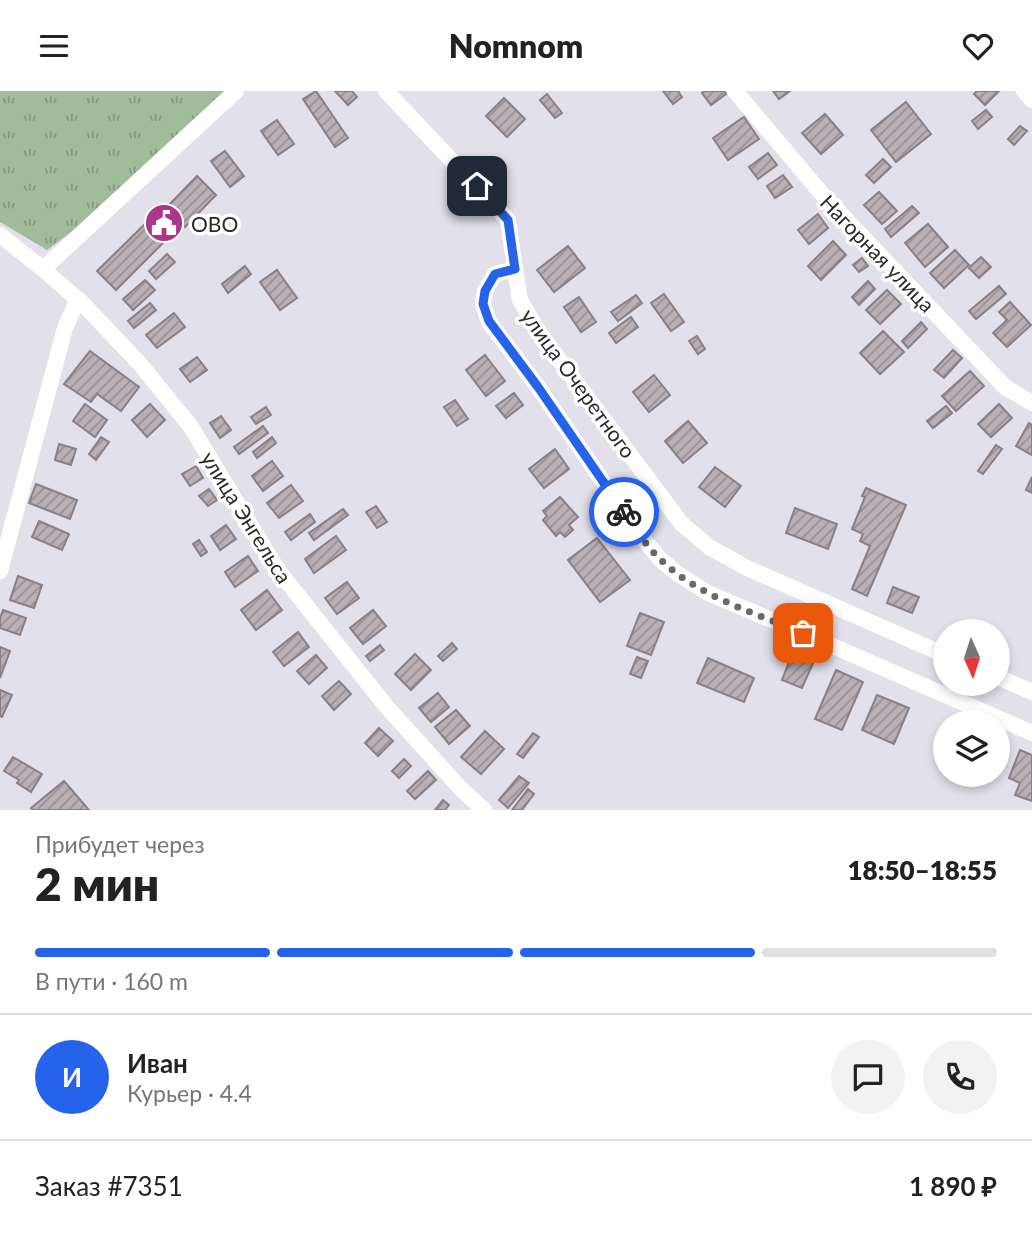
<!DOCTYPE html>
<html lang="ru">
<meta charset="utf-8">
<style>
:root{--surface:#fff;--page:#f2f2f2;--text:#222;--muted:#767676;--line:#e0e0e0;--accent:#2563eb}
body{margin:0;font-family:Lato,sans-serif;background:var(--page);color:var(--text);height:100vh;display:flex;flex-direction:column;font-size:26px;white-space:nowrap}
*{box-sizing:border-box;margin:0}
p{font-size:23px;color:var(--muted)}
.icon{flex:none;width:38px;height:38px;fill:none;stroke:currentColor;stroke-width:2;stroke-linecap:round;stroke-linejoin:round}
.map{position:relative;height:719px;overflow:hidden}
.side{display:flex;flex-direction:column;background:var(--surface);flex:1}
.side>*{flex:none}
.needle{width:46px;rotate:177deg}
.controls{position:absolute;left:933px;top:528px;display:grid;gap:14px}
.controls a{display:grid;place-items:center;width:77px;height:77px;border-radius:50%;background:var(--surface);box-shadow:0 4px 10px #0003;font-size:35px}
.pin{position:absolute;display:grid;place-items:center;width:60px;height:60px;color:#fff;margin:-30px;border-radius:14px;box-shadow:0 4px 10px #0006}
.courier{position:absolute;display:grid;place-items:center;width:70px;height:70px;margin:-35px;border:5px solid #2563eb;border-radius:50%;background:#fff;color:#222;box-shadow:0 2px 9px #0007}
.summary em{font-style:normal;font-weight:800}
.summary div{display:flex;flex-direction:column-reverse}
.summary{display:flex;align-items:center;justify-content:space-between;height:119px;padding:0 35px}
h1{font-size:46px;font-weight:800;line-height:52px}
.bar{display:grid;grid-template-columns:repeat(4,1fr);gap:10px 7px;align-content:center;height:84px;padding:0 35px}
.bar i{height:9px;border-radius:5px;background:var(--line)}
.bar .on{background:var(--accent)}
.bar p{grid-column:span 4}
.line{display:flex;align-items:center;gap:18px;padding:0 35px;border-top:2px solid var(--line)}
.line div{flex:1}
.round{display:grid;place-items:center;flex:none;width:74px;height:74px;border-radius:37px;background:var(--page)}
header{display:flex;justify-content:space-between;align-items:center;height:91px;padding:0 35px;background:var(--surface);font-size:32px;font-weight:800}
.map>svg:first-child{display:block}
.park{fill:url(#park-tufts)}
.building{fill:url(#building-hatch);stroke:#897f86;stroke-width:2}
.lines{fill:none;stroke-linecap:round;stroke-linejoin:round}
.minor{stroke:#fff;stroke-width:16}
.done{stroke:#6a696f;stroke-width:7;stroke-dasharray:0 12.6}
.route{stroke:#2563eb;stroke-width:9}
.labels{text-anchor:middle;dominant-baseline:central;stroke-width:7;stroke-linejoin:round;paint-order:stroke}
.poi-label{font-size:21px;fill:#2a292d;stroke:#fff;text-anchor:start}
.street-label{font-size:21px;fill:#2a292d;stroke:#fff}
</style>
<header><svg class="icon" aria-label="menu" viewBox="0 0 24 24"><path d="M4 6h16M4 12h16M4 18h16"/></svg>Nomnom<svg class="icon" aria-label="heart" viewBox="0 0 24 24"><path d="M12 20l-8-8c-3-5 5-10 8-4 3-6 11-1 8 4z"/></svg></header>
<div class="map">
<svg width="1032" height="719" viewBox="0 0 1032 719">
<defs>
<pattern id="park-tufts" width="24" height="20" patternUnits="userSpaceOnUse" patternTransform="scale(1.75)"><rect width="24" height="20" fill="#a0bc9b"/><path d="M3 7l-1-3M5 7V3M7 7l1-3M15 17l-1-3M17 17v-4M19 17l1-3" fill="none" stroke="#83997f"/></pattern>
<pattern id="building-hatch" width="6" height="6" patternUnits="userSpaceOnUse" patternTransform="scale(1.75)"><rect width="6" height="6" fill="#b9b0b6"/><path d="M-1 1l2-2M0 6l6-6M5 7l2-2" fill="none" stroke="#978f94"/></pattern>
</defs>
<rect width="100%" height="100%" fill="#e2e0ea"/>
<path class="park" d="M 0,0 L 227,0 L 90,127 L 47,159 L 0,131 Z"/>
<g class="building">
<path d="M 316,0 L 348,47 L 335,56 L 303,8 Z"/>
<path d="M 335,0 L 352,0 L 357,6 L 348,14 Z"/>
<path d="M 663,0 L 678,0 L 682,6 L 673,13 Z"/>
<path d="M 705,0 L 724,0 L 726,3 L 711,14 L 702,2 Z"/>
<path d="M 773,0 L 790,0 L 779,8 Z"/>
<path d="M 977,0 L 999,0 L 985,14 L 974,3 Z"/>
<path d="M 547,3 L 562,22 L 555,27 L 540,9 Z"/>
<path d="M 504,7 L 525,28 L 507,46 L 486,25 Z"/>
<path d="M 906,11 L 931,43 L 896,71 L 871,39 Z"/>
<path d="M 986,19 L 992,26 L 978,38 L 972,30 Z"/>
<path d="M 825,23 L 843,44 L 821,63 L 802,42 Z"/>
<path d="M 744,26 L 759,48 L 728,69 L 713,47 Z"/>
<path d="M 277,29 L 294,53 L 278,64 L 261,40 Z"/>
<path d="M 1020,35 L 1027,40 L 1014,54 L 1008,48 Z"/>
<path d="M 225,60 L 244,85 L 230,96 L 211,70 Z"/>
<path d="M 768,62 L 777,74 L 758,88 L 749,76 Z"/>
<path d="M 883,68 L 891,76 L 874,92 L 866,84 Z"/>
<path d="M 783,84 L 792,96 L 775,107 L 767,95 Z"/>
<path d="M 197,85 L 216,104 L 185,136 L 166,117 Z"/>
<path d="M 879,101 L 897,120 L 882,133 L 864,114 Z"/>
<path d="M 912,115 L 919,122 L 891,146 L 885,138 Z"/>
<path d="M 818,123 L 828,137 L 809,153 L 798,139 Z"/>
<path d="M 146,132 L 165,150 L 116,199 L 97,180 Z"/>
<path d="M 928,133 L 948,156 L 925,176 L 905,152 Z"/>
<path d="M 833,150 L 846,164 L 821,189 L 808,175 Z"/>
<path d="M 568,155 L 585,177 L 554,201 L 537,179 Z"/>
<path d="M 955,159 L 969,174 L 944,197 L 930,182 Z"/>
<path d="M 167,163 L 175,171 L 156,188 L 149,180 Z"/>
<path d="M 981,166 L 991,176 L 979,187 L 969,177 Z"/>
<path d="M 862,167 L 868,175 L 859,181 L 853,174 Z"/>
<path d="M 245,175 L 251,183 L 228,202 L 222,193 Z"/>
<path d="M 277,179 L 297,207 L 280,219 L 260,191 Z"/>
<path d="M 145,189 L 155,199 L 133,219 L 123,208 Z"/>
<path d="M 868,190 L 875,198 L 859,214 L 852,206 Z"/>
<path d="M 999,195 L 1006,203 L 976,228 L 969,220 Z"/>
<path d="M 887,199 L 901,213 L 880,233 L 866,219 Z"/>
<path d="M 664,203 L 684,231 L 671,240 L 651,212 Z"/>
<path d="M 636,204 L 642,212 L 618,230 L 611,221 Z"/>
<path d="M 579,206 L 596,231 L 581,241 L 564,216 Z"/>
<path d="M 1010,211 L 1031,234 L 1007,256 L 993,242 L 1007,229 L 999,221 Z"/>
<path d="M 150,212 L 156,219 L 134,237 L 128,230 Z"/>
<path d="M 174,222 L 185,236 L 157,257 L 146,244 Z"/>
<path d="M 631,226 L 638,236 L 616,252 L 609,242 Z"/>
<path d="M 921,231 L 927,238 L 908,257 L 902,250 Z"/>
<path d="M 883,240 L 904,261 L 880,283 L 860,262 Z"/>
<path d="M 697,245 L 705,258 L 698,263 L 689,250 Z"/>
<path d="M 953,259 L 962,267 L 944,287 L 934,279 Z"/>
<path d="M 90,260 L 139,296 L 121,320 L 97,303 L 91,311 L 64,293 Z"/>
<path d="M 485,264 L 505,290 L 486,305 L 466,279 Z"/>
<path d="M 197,266 L 207,279 L 190,291 L 180,278 Z"/>
<path d="M 970,280 L 984,295 L 956,320 L 942,305 Z"/>
<path d="M 654,284 L 670,304 L 649,321 L 633,301 Z"/>
<path d="M 514,302 L 523,314 L 506,327 L 496,315 Z"/>
<path d="M 455,309 L 468,328 L 457,335 L 444,316 Z"/>
<path d="M 85,313 L 107,329 L 95,346 L 73,330 Z"/>
<path d="M 150,313 L 165,329 L 147,346 L 132,329 Z"/>
<path d="M 999,313 L 1012,327 L 991,346 L 978,333 Z"/>
<path d="M 946,315 L 952,322 L 933,337 L 927,330 Z"/>
<path d="M 266,316 L 271,324 L 256,333 L 251,326 Z"/>
<path d="M 221,325 L 231,339 L 220,347 L 210,332 Z"/>
<path d="M 688,330 L 707,352 L 683,372 L 665,350 Z"/>
<path d="M 1029,332 L 1032,334 L 1032,364 L 1016,355 Z"/>
<path d="M 263,335 L 268,342 L 239,363 L 234,356 Z"/>
<path d="M 101,346 L 109,351 L 96,369 L 89,363 Z"/>
<path d="M 272,346 L 276,352 L 257,367 L 253,361 Z"/>
<path d="M 59,353 L 76,358 L 71,374 L 55,369 Z"/>
<path d="M 996,354 L 1002,358 L 983,383 L 978,380 Z"/>
<path d="M 555,358 L 569,378 L 544,397 L 529,378 Z"/>
<path d="M 272,370 L 283,385 L 263,400 L 252,385 Z"/>
<path d="M 196,375 L 203,387 L 190,395 L 182,383 Z"/>
<path d="M 715,376 L 741,395 L 725,416 L 699,396 Z"/>
<path d="M 1032,386 L 1032,402 L 1026,399 Z"/>
<path d="M 36,393 L 77,409 L 70,428 L 29,412 Z"/>
<path d="M 291,394 L 303,410 L 279,427 L 267,412 Z"/>
<path d="M 866,397 L 906,414 L 867,505 L 852,498 L 870,455 L 860,450 L 863,443 L 852,438 L 865,406 L 862,405 Z"/>
<path d="M 209,398 L 217,409 L 208,415 L 199,405 Z"/>
<path d="M 560,406 L 578,426 L 569,434 L 573,439 L 565,446 L 560,441 L 556,445 L 543,429 L 547,425 L 543,420 Z"/>
<path d="M 376,415 L 387,431 L 377,437 L 366,421 Z"/>
<path d="M 795,417 L 837,433 L 828,458 L 786,442 Z"/>
<path d="M 343,418 L 348,424 L 314,449 L 309,442 Z"/>
<path d="M 310,423 L 315,431 L 291,449 L 285,441 Z"/>
<path d="M 39,430 L 69,443 L 62,459 L 32,446 Z"/>
<path d="M 226,434 L 236,448 L 220,459 L 211,445 Z"/>
<path d="M 336,445 L 346,459 L 314,482 L 305,468 Z"/>
<path d="M 597,447 L 630,489 L 600,511 L 568,469 Z"/>
<path d="M 199,449 L 207,461 L 201,465 L 193,453 Z"/>
<path d="M 248,465 L 258,480 L 235,496 L 225,481 Z"/>
<path d="M 18,485 L 42,494 L 34,517 L 10,509 Z"/>
<path d="M 347,491 L 359,507 L 337,523 L 325,507 Z"/>
<path d="M 893,496 L 919,506 L 912,522 L 887,512 Z"/>
<path d="M 267,499 L 282,519 L 256,539 L 241,519 Z"/>
<path d="M 3,519 L 26,527 L 20,544 L 0,537 L 0,527 Z"/>
<path d="M 373,519 L 386,535 L 363,553 L 350,537 Z"/>
<path d="M 640,522 L 664,531 L 651,564 L 627,555 Z"/>
<path d="M 298,541 L 309,556 L 284,575 L 273,561 Z"/>
<path d="M 452,552 L 457,558 L 443,570 L 438,565 Z"/>
<path d="M 380,554 L 384,559 L 370,570 L 366,565 Z"/>
<path d="M 0,556 L 10,560 L 0,587 Z"/>
<path d="M 793,561 L 814,570 L 802,597 L 782,589 Z"/>
<path d="M 415,563 L 431,579 L 411,599 L 395,583 Z"/>
<path d="M 316,564 L 327,577 L 309,593 L 297,580 Z"/>
<path d="M 637,566 L 648,570 L 641,587 L 630,583 Z"/>
<path d="M 708,567 L 754,587 L 744,611 L 697,592 Z"/>
<path d="M 836,579 L 863,591 L 842,639 L 815,628 Z"/>
<path d="M 339,590 L 351,603 L 334,619 L 322,605 Z"/>
<path d="M 0,599 L 12,604 L 2,626 L 0,625 Z"/>
<path d="M 438,602 L 449,616 L 431,631 L 419,617 Z"/>
<path d="M 877,604 L 909,617 L 894,653 L 862,639 Z"/>
<path d="M 456,619 L 470,635 L 449,653 L 435,636 Z"/>
<path d="M 379,637 L 393,650 L 378,665 L 365,652 Z"/>
<path d="M 485,640 L 504,658 L 481,683 L 461,666 Z"/>
<path d="M 533,642 L 539,646 L 523,667 L 517,663 Z"/>
<path d="M 1020,659 L 1032,664 L 1032,710 L 1015,704 L 1020,692 L 1009,687 Z"/>
<path d="M 13,666 L 42,683 L 31,701 L 17,692 L 19,689 L 4,680 Z"/>
<path d="M 404,668 L 411,675 L 399,687 L 392,680 Z"/>
<path d="M 428,680 L 436,689 L 415,708 L 407,700 Z"/>
<path d="M 519,685 L 529,692 L 508,717 L 499,709 Z"/>
<path d="M 64,690 L 89,719 L 33,719 L 31,717 Z"/>
<path d="M 528,698 L 534,703 L 522,719 L 512,719 Z"/>
<path d="M 443,709 L 449,714 L 445,719 L 435,719 Z"/>
</g>
<g class="lines">
<g class="minor">
<path d="M 386,0 L 508,129 L 515,178 L 495,183 L 485,200 L 483,213 L 489,231 L 538,296 L 637,440 L 660,468 L 678,483 L 708,502 L 826,552 L 1032,642"/>
<path d="M 735,0 L 822,103 L 1005,296 L 1032,312"/>
<path d="M 1024,0 L 1032,9"/>
<path d="M 0,144 L 43,178 L 84,214 L 140,273 L 191,336 L 277,478 L 386,615 L 461,698 L 484,719"/>
<path d="M 43,178 L 236,0"/>
<path d="M 515,178 L 520,209 L 540,243 L 681,432 L 709,456 L 747,477 L 945,564"/>
<path d="M 0,480 L 65,237 L 78,208"/>
<path d="M 998,586 L 1032,601"/>
</g>
</g>
<g class="lines">
<path class="done" d="M 624,421 C 635,437 646,455 660,468 C 697,505 755,522 803,542"/>
<path class="route" d="M 477,95 L 508,129 L 515,178 L 495,183 L 485,200 L 483,213 L 489,230 L 538,296 L 624,421"/>
</g>
<defs>
<g id="civic-disc" transform="scale(2.0125)"><circle r="9.5" fill="#ad368b" stroke="#fff"/><path d="M-.6-6.5H3V-4.5H.6V-3L4-1V1h2V6H-6V1h2V-1L-.6-3ZM-1.2 2.5V6h2.4V2.5Z" fill="#fff"/></g>
</defs>
<g fill-rule="evenodd">
<use href="#civic-disc" x="164" y="132"/>
</g>
<g class="labels">
<g class="poi-label">
<text x="191" y="132">ОВО</text>
</g>
<g class="street-label">
<text transform="translate(878 162) rotate(46)">Нагорная улица</text>
<text transform="translate(579 292) rotate(54)">улица Очеретного</text>
<text transform="translate(247 426) rotate(58)">улица Энгельса</text>
</g>
</g>
</svg>
<div class="controls">
<a><svg class="needle" viewBox="-14 -14 28 28"><path d="M0-13l5 13h-10z" fill="#e53935"/><path d="M0 13l5-13h-10z" fill="#767676"/></svg></a>
<a><svg class="icon" aria-label="layers" viewBox="0 0 24 24"><path d="M12 4l9 5-9 5-9-5zM3 14l9 5 9-5"/></svg></a>
</div>
<div class="pin" style="left:803px;top:542px;background:#ea580c"><svg class="icon" aria-label="bag" viewBox="0 0 24 24"><path d="M5 8h14l-1 12H6zM9 8a3 3 0 0 1 6 0"/></svg></div>
<div class="pin" style="left:477px;top:95px;background:#1f2937"><svg class="icon" aria-label="home" viewBox="0 0 24 24"><path d="M3 11l9-7 9 7M6 9v11h12V9"/></svg></div>
<div class="courier" style="left:624px;top:421px"><svg class="icon" aria-label="bike" viewBox="0 0 24 24"><circle cx="6" cy="16" r="4"/><circle cx="18" cy="16" r="4"/><path d="M6 16l4-8h5l3 8M10 8l3 8H6M13 5h3"/></svg></div>
</div>
<section class="side">
<div class="summary"><div><h1>2 мин</h1><p>Прибудет через</p></div><em>18:50–18:55</em></div>
<div class="bar"><i class="on"></i><i class="on"></i><i class="on"></i><i></i><p>В пути · 160 m</p></div>
<div class="line" style="height:126px"><b class="round" style="background:var(--accent);color:#fff">И</b><div><b>Иван</b><p>Курьер · 4.4</p></div><a class="round"><svg class="icon" aria-label="chat" viewBox="0 0 24 24"><path d="M4 5h16v11H9l-5 4z"/></svg></a><a class="round"><svg class="icon" aria-label="phone" viewBox="0 0 24 24"><path d="M5 4h4l2 5-3 2q2 4 5 5l2-3 5 2v4C11 20 4 13 5 4z"/></svg></a></div>
<div class="line" style="height:91px"><div>Заказ #7351</div><b>1 890 ₽</b></div>
</section>
